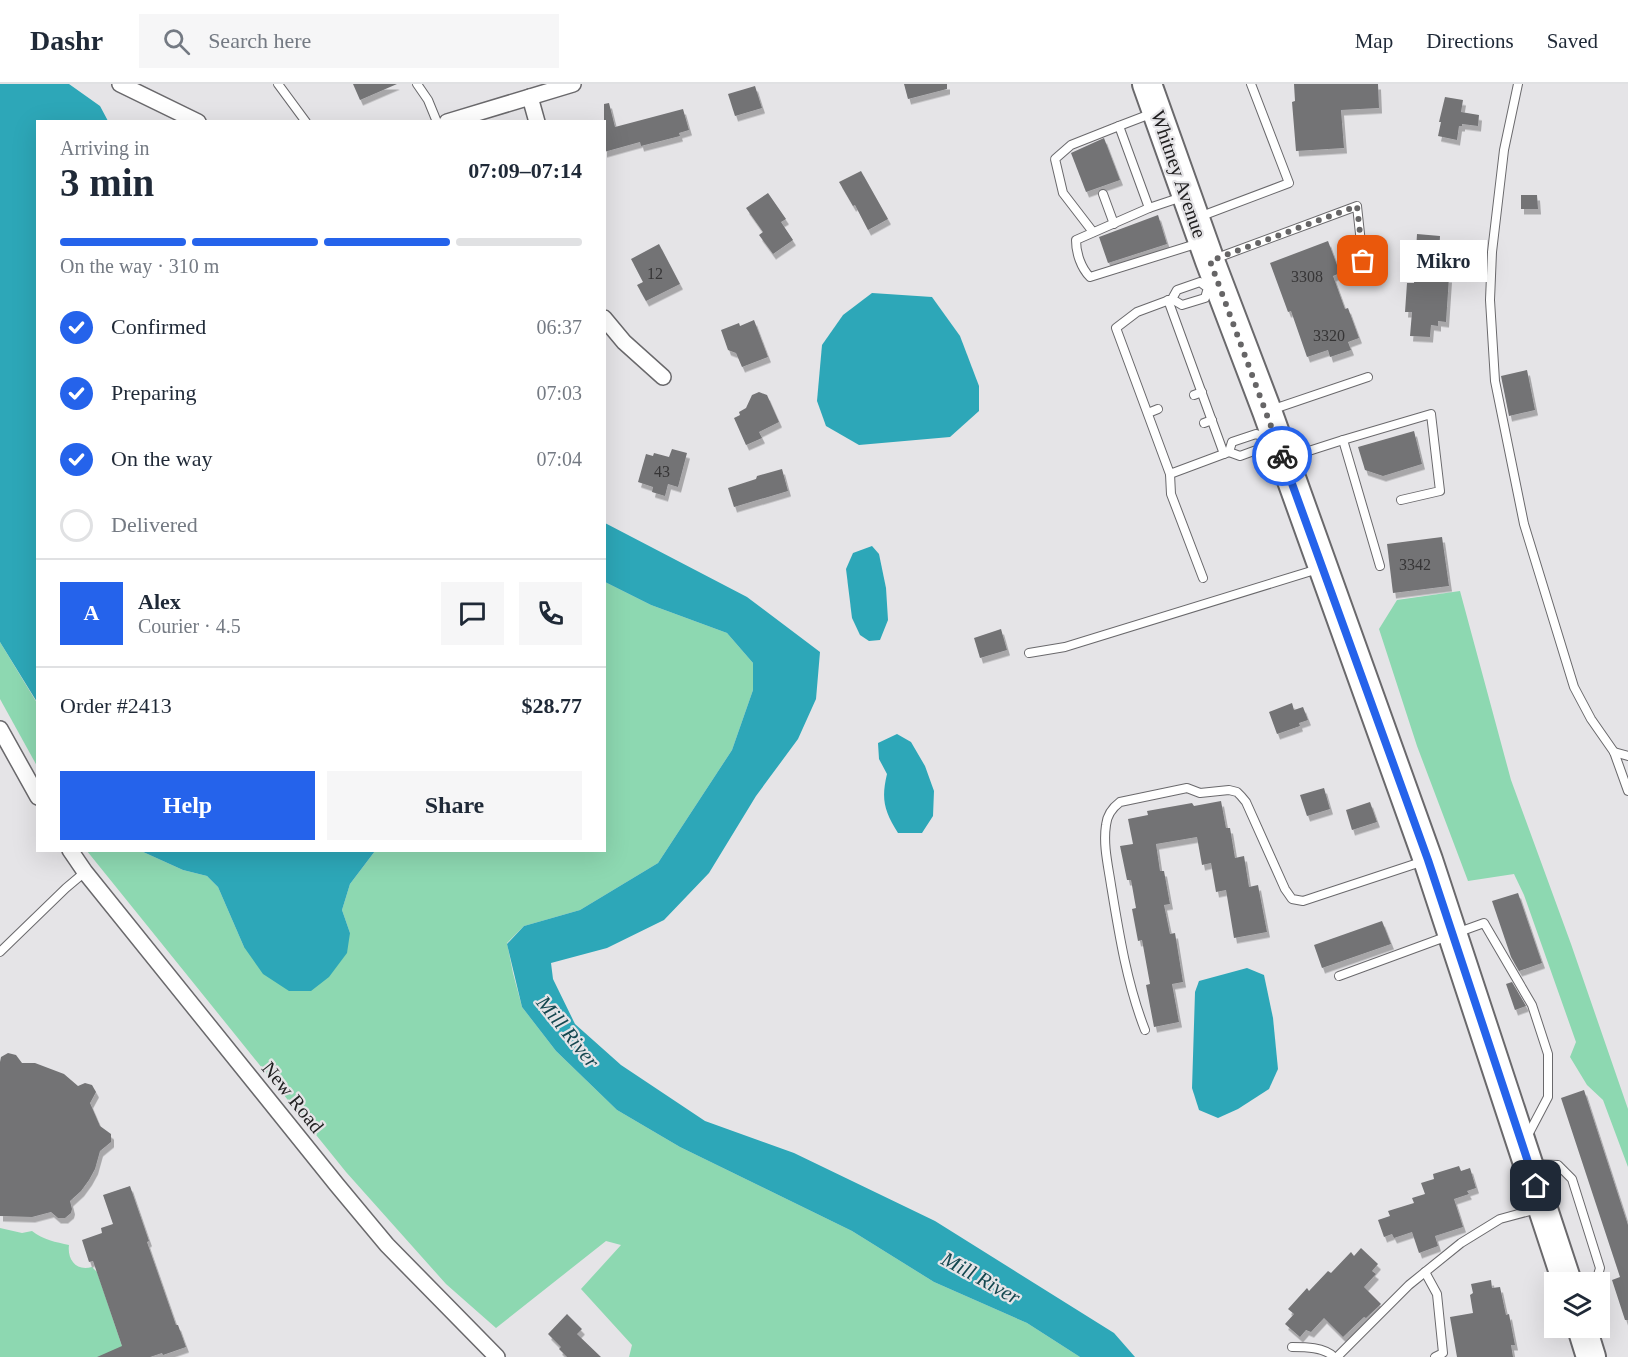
<!DOCTYPE html>
<meta charset="utf-8">
<style>
:root{--surface:#fff;--page:#f6f6f7;--text:#1f2937;--muted:#747a83;--line:#e0e1e3;--accent:#2563eb}
body{margin:0;font-family:"Times New Roman",serif;background:var(--page);color:var(--text);height:100vh;display:flex;flex-direction:column;font-size:22px;white-space:nowrap}
*{box-sizing:border-box;margin:0}
p{font-size:20px;color:var(--muted)}
.icon{flex:none;width:33px;height:33px;fill:none;stroke:currentColor;stroke-width:2;stroke-linecap:round;stroke-linejoin:round}
.map{position:relative;flex:1;overflow:hidden}
.drawer{position:absolute;left:36px;top:36px;width:570px;height:732px;display:flex;flex-direction:column;background:var(--surface);border-radius:0px;box-shadow:0 6px 24px #0002}
.drawer>*{flex:none}
.tools{position:absolute;left:1544px;top:1188px;display:grid;gap:12px}
.tools a{display:grid;place-items:center;width:66px;height:66px;border-radius:0px;background:var(--surface);box-shadow:0 6px 24px #0002;font-size:30px}
.pin{position:absolute;display:grid;place-items:center;width:51px;height:51px;color:#fff;margin:-26px;border-radius:12px;box-shadow:0 3px 9px #0006}
.courier{position:absolute;display:grid;place-items:center;width:60px;height:60px;margin:-30px;border:4px solid #2563eb;border-radius:50%;background:#fff;color:#222;box-shadow:0 2px 8px #0007}
.bubble{position:absolute;height:42px;border-radius:0px;background:var(--surface);box-shadow:0 6px 24px #0002;font-size:20px;font-weight:800;line-height:42px;text-align:center}
.headline em{font-style:normal;font-weight:800}
.headline div{display:flex;flex-direction:column-reverse}
.headline{display:flex;align-items:center;justify-content:space-between;height:102px;padding:0 24px}
h1{font-size:39px;font-weight:800;line-height:45px}
.bar{display:grid;grid-template-columns:repeat(4,1fr);gap:9px 6px;align-content:center;height:72px;padding:0 24px}
.bar i{height:8px;border-radius:4px;background:var(--line)}
.bar .current{background:var(--accent)}
.bar p{grid-column:span 4}
.line{display:flex;align-items:center;gap:15px;padding:0 24px;border-top:2px solid var(--line)}
.line div{flex:1}
.round{display:grid;place-items:center;flex:none;width:63px;height:63px;border-radius:0px;background:var(--page)}
ol{padding:0 24px;list-style:none}
li{display:flex;align-items:center;gap:18px;height:66px}
li p{margin-inline-start:auto}
li .icon{padding:6px;border-radius:50%;background:var(--accent);color:#fff;stroke-width:4}
li:last-child{color:var(--muted)}
li i{width:33px;height:33px;border:3px solid var(--line);border-radius:50%}
.button{display:flex;gap:12px;margin-top:auto;padding:12px 24px}
.button a{flex:1;height:69px;border-radius:0px;background:var(--accent);color:#fff;font-size:24px;font-weight:800;line-height:69px;text-align:center}
.button a+a{background:var(--page);color:var(--text)}
header{display:flex;align-items:center;gap:36px;box-sizing:border-box;height:84px;padding:0 30px;background:var(--surface);border-bottom:2px solid var(--line)}
header strong{font-size:28px}
nav{display:flex;gap:33px;margin-inline-start:auto;font-size:21px}
.search{width:420px;height:54px;background:var(--page);display:flex;align-items:center;gap:15px;box-sizing:border-box;padding:0 21px;border-radius:0px;color:var(--muted);font-size:22px}
.map>svg:first-child{display:block}
.green{fill:#8dd8b1}
.water{fill:#2da7b8}
.building{fill:#737375;filter:url(#shadow)}
.lines{fill:none;stroke-linecap:round;stroke-linejoin:round}
.lane-casing{stroke:#6a696c;stroke-width:10}
.street-casing{stroke:#6a696c;stroke-width:18}
.highway-casing{stroke:#6a696c;stroke-width:32}
.lane{stroke:#fff;stroke-width:8}
.street{stroke:#fff;stroke-width:15}
.highway{stroke:#fff;stroke-width:28}
.done{stroke:#666566;stroke-width:6;stroke-dasharray:0 10.8}
.route{stroke:#2563eb;stroke-width:8}
.labels{text-anchor:middle;dominant-baseline:central;stroke-width:4.5;stroke-linejoin:round;paint-order:stroke}
.number-label{font-size:16px;fill:#363536}
.street-label{font-size:20px;fill:#212021;stroke:#e5e4e7}
.water-label{font-size:21px;font-style:italic;fill:#154850;stroke:#e5e4e7}
</style>
<header>
<strong>Dashr</strong>
<div class="search"><svg class="icon" aria-label="search" viewBox="0 0 24 24"><circle cx="10" cy="10" r="6"/><path d="M15 15l6 6"/></svg>Search here</div>
<nav><a>Map</a><a>Directions</a><a>Saved</a></nav>
</header>
<div class="map">
<svg width="1628" height="1273" viewBox="0 0 1628 1273">
<defs>
<filter id="shadow"><feDropShadow dx="3" dy="5.5" stdDeviation="0" flood-color="#0004"/></filter>
</defs>
<rect width="100%" height="100%" fill="#e5e4e7"/>
<g class="green">
<path d="M 605,498 L 651,521 L 727,549 L 753,579 L 753,606 L 732,666 L 658,779 L 580,826 L 524,842 L 507,859 L 513,889 L 522,923 L 556,967 L 617,1026 L 680,1063 L 852,1147 L 934,1198 L 1027,1239 L 1080,1273 L 629,1273 L 632,1261 L 581,1205 L 621,1161 L 606,1157 L 496,1244 L 446,1200 L 346,1088 L 87,767 L 141,767 L 183,786 L 207,792 L 218,803 L 244,863 L 350,849 L 342,826 L 350,800 L 375,767 L 604,766 Z"/>
<path d="M 1460,507 L 1511,696 L 1571,860 L 1628,1025 L 1628,1083 L 1603,1016 L 1587,1001 L 1570,973 L 1576,958 L 1524,811 L 1514,790 L 1468,797 L 1417,662 L 1379,545 L 1397,516 Z"/>
<path d="M 0,558 L 37,619 L 37,682 L 0,615 Z"/>
<path d="M 0,1144 L 22,1149 L 32,1147 C 43,1156 56,1158 69,1161 C 67,1175 76,1188 92,1183 L 97,1188 L 122,1262 L 123,1273 L 0,1273 Z"/>
</g>
<g class="water">
<path d="M 0,0 L 69,0 L 100,22 L 108,37 L 38,38 L 37,618 L 0,558 Z"/>
<path d="M 872,209 L 932,213 L 960,252 L 979,302 L 979,327 L 950,353 L 859,361 L 826,342 L 817,317 L 822,261 L 843,231 Z"/>
<path d="M 605,439 L 747,513 L 820,568 L 816,615 L 798,655 L 756,712 L 709,789 L 664,836 L 607,864 L 551,879 L 553,895 L 575,940 L 621,981 L 705,1037 L 794,1069 L 935,1137 L 1114,1249 L 1135,1273 L 1080,1273 L 1027,1239 L 934,1198 L 852,1147 L 680,1063 L 617,1026 L 556,967 L 522,923 L 507,860 L 524,842 L 580,826 L 658,779 L 732,666 L 753,606 L 753,579 L 727,549 L 651,521 L 605,498 Z"/>
<path d="M 872,462 L 879,470 L 886,504 L 888,536 L 880,556 L 869,557 L 860,551 L 852,534 L 846,485 L 853,469 Z"/>
<path d="M 897,650 L 911,658 L 925,682 L 934,707 L 933,732 L 922,749 L 898,749 C 884,727 881,715 887,690 L 879,675 L 878,659 Z"/>
<path d="M 141,767 L 375,767 L 350,800 L 342,826 L 350,849 L 347,869 L 329,893 L 311,907 L 289,907 L 263,890 L 244,863 L 218,803 L 207,792 L 183,786 Z"/>
<path d="M 1247,884 L 1264,891 L 1273,934 L 1278,985 L 1269,1005 L 1238,1025 L 1218,1034 L 1199,1026 L 1192,1004 L 1195,908 L 1199,897 Z"/>
</g>
<g class="building">
<path d="M 353,0 L 397,0 L 360,16 Z"/>
<path d="M 904,0 L 947,0 L 947,5 L 908,15 Z"/>
<path d="M 1294,0 L 1378,0 L 1379,24 L 1341,26 L 1344,64 L 1296,67 L 1292,18 L 1295,17 Z"/>
<path d="M 755,2 L 762,24 L 735,32 L 728,10 Z"/>
<path d="M 1445,13 L 1463,16 L 1461,28 L 1479,31 L 1478,42 L 1462,40 L 1462,42 L 1459,42 L 1457,56 L 1438,52 L 1441,38 L 1439,38 Z"/>
<path d="M 609,19 L 615,43 L 683,25 L 689,46 L 679,49 L 680,52 L 641,62 L 640,58 L 604,68 L 604,20 Z"/>
<path d="M 1104,54 L 1120,96 L 1086,108 L 1071,69 Z"/>
<path d="M 861,87 L 888,135 L 868,146 L 855,121 L 853,122 L 839,98 Z"/>
<path d="M 768,109 L 786,135 L 781,138 L 793,156 L 773,170 L 759,151 L 763,148 L 746,124 Z"/>
<path d="M 1521,111 L 1537,111 L 1538,125 L 1521,125 Z"/>
<path d="M 1158,131 L 1167,160 L 1108,179 L 1099,153 Z"/>
<path d="M 1417,150 L 1440,152 L 1438,192 L 1449,193 L 1446,238 L 1438,237 L 1438,242 L 1431,241 L 1430,253 L 1410,252 L 1412,228 L 1405,228 L 1407,199 L 1414,199 Z"/>
<path d="M 1328,157 L 1340,189 L 1333,192 L 1345,225 L 1348,224 L 1359,254 L 1348,258 L 1351,266 L 1330,273 L 1328,266 L 1307,273 L 1291,227 L 1288,228 L 1270,179 Z"/>
<path d="M 659,160 L 680,200 L 646,217 L 637,201 L 643,198 L 631,175 Z"/>
<path d="M 754,236 L 768,273 L 742,283 L 736,269 L 728,266 L 721,246 L 739,239 L 740,242 Z"/>
<path d="M 1527,286 L 1535,326 L 1509,332 L 1501,292 Z"/>
<path d="M 759,308 L 767,311 L 779,338 L 759,348 L 762,354 L 746,361 L 734,334 L 740,331 L 739,328 L 746,324 L 752,311 Z"/>
<path d="M 1414,347 L 1422,380 L 1383,392 L 1365,386 L 1358,363 Z"/>
<path d="M 672,365 L 687,369 L 678,403 L 668,400 L 665,412 L 652,408 L 653,403 L 638,398 L 646,370 L 653,372 L 654,369 L 669,373 Z"/>
<path d="M 782,385 L 788,407 L 734,423 L 728,404 L 756,395 L 757,392 Z"/>
<path d="M 1442,453 L 1449,502 L 1393,509 L 1387,460 Z"/>
<path d="M 1001,545 L 1007,566 L 980,574 L 974,554 Z"/>
<path d="M 1292,619 L 1294,626 L 1303,623 L 1308,636 L 1299,639 L 1300,642 L 1277,650 L 1269,628 Z"/>
<path d="M 1324,704 L 1330,725 L 1307,732 L 1300,711 Z"/>
<path d="M 1221,717 L 1226,744 L 1230,744 L 1235,774 L 1244,772 L 1249,803 L 1258,801 L 1267,848 L 1234,854 L 1226,806 L 1216,808 L 1211,779 L 1202,781 L 1197,753 L 1156,760 L 1160,787 L 1164,787 L 1170,820 L 1164,821 L 1170,850 L 1175,849 L 1183,898 L 1172,900 L 1179,938 L 1154,943 L 1146,901 L 1150,900 L 1142,856 L 1138,857 L 1132,825 L 1136,824 L 1131,796 L 1127,796 L 1120,762 L 1133,760 L 1128,735 L 1148,731 L 1147,727 L 1192,719 L 1194,722 Z"/>
<path d="M 1370,718 L 1377,738 L 1352,746 L 1346,726 Z"/>
<path d="M 1518,809 L 1542,879 L 1519,887 L 1511,873 L 1492,817 Z"/>
<path d="M 1382,837 L 1391,860 L 1322,884 L 1314,861 Z"/>
<path d="M 1512,898 L 1526,922 L 1515,926 L 1506,900 Z"/>
<path d="M 8,969 L 16,971 L 22,979 L 35,979 L 64,990 L 78,1002 L 85,999 L 92,1001 L 96,1008 L 90,1019 L 100,1042 L 111,1050 L 111,1058 L 100,1067 L 95,1085 L 89,1096 L 81,1107 L 70,1117 L 72,1125 L 71,1129 L 65,1134 L 58,1134 L 51,1128 L 32,1133 L 0,1132 L 0,978 L 1,973 Z"/>
<path d="M 1584,1006 L 1628,1141 L 1628,1236 L 1625,1236 L 1612,1196 L 1620,1193 L 1561,1014 Z"/>
<path d="M 1459,1082 L 1461,1087 L 1470,1084 L 1476,1104 L 1467,1107 L 1469,1110 L 1454,1115 L 1463,1143 L 1435,1152 L 1438,1162 L 1419,1169 L 1412,1148 L 1394,1154 L 1392,1150 L 1384,1153 L 1378,1136 L 1390,1132 L 1388,1127 L 1414,1119 L 1412,1114 L 1425,1110 L 1421,1099 L 1434,1095 L 1433,1090 Z"/>
<path d="M 130,1102 L 149,1157 L 147,1158 L 176,1241 L 178,1241 L 186,1263 L 163,1271 L 162,1269 L 150,1273 L 97,1273 L 122,1262 L 93,1177 L 89,1178 L 82,1156 L 102,1149 L 101,1144 L 113,1140 L 103,1111 Z"/>
<path d="M 1361,1164 L 1378,1180 L 1372,1187 L 1376,1190 L 1364,1203 L 1381,1220 L 1366,1234 L 1364,1233 L 1343,1253 L 1324,1234 L 1311,1248 L 1306,1246 L 1300,1253 L 1285,1240 L 1294,1230 L 1288,1225 L 1307,1204 L 1309,1207 L 1328,1187 L 1331,1189 L 1351,1168 L 1354,1172 Z"/>
<path d="M 1491,1196 L 1492,1204 L 1500,1203 L 1506,1231 L 1509,1230 L 1515,1261 L 1511,1261 L 1513,1273 L 1457,1273 L 1450,1233 L 1473,1229 L 1470,1211 L 1473,1209 L 1471,1200 Z"/>
<path d="M 567,1230 L 582,1245 L 577,1250 L 601,1273 L 567,1273 L 559,1265 L 561,1263 L 548,1250 Z"/>
</g>
<g class="lines">
<g class="lane-casing">
<g id="lane">
<path d="M 278,0 L 306,38"/>
<path d="M 417,0 L 428,16 L 437,38"/>
<path d="M 1518,0 L 1504,66 L 1492,168 L 1490,216 L 1495,297 L 1524,440 L 1574,603 L 1591,635 L 1614,668 L 1628,707"/>
<path d="M 1103,110 L 1114,140"/>
<path d="M 1182,113 L 1149,124 L 1076,156 C 1076,169 1081,184 1090,193 L 1199,159"/>
<path d="M 1149,124 L 1119,42 L 1153,29"/>
<path d="M 1199,133 L 1289,99 L 1251,0"/>
<path d="M 1093,148 L 1063,109 L 1055,75 L 1071,61 L 1119,42"/>
<path d="M 1214,175 L 1357,122 L 1365,196"/>
<path d="M 1172,215 L 1182,221 L 1205,214 L 1208,204 L 1200,198 L 1177,206 L 1172,215 L 1137,228 L 1116,244 L 1170,390 L 1229,368"/>
<path d="M 1168,216 L 1224,370"/>
<path d="M 1194,311 L 1202,308"/>
<path d="M 1271,326 L 1368,293"/>
<path d="M 1148,329 L 1158,325"/>
<path d="M 1204,339 L 1212,336"/>
<path d="M 1266,354 L 1262,364 L 1240,372 L 1229,368 L 1232,358 L 1256,350 L 1266,354 L 1268,353"/>
<path d="M 1343,356 L 1380,482"/>
<path d="M 1290,373 L 1343,356 L 1431,330 L 1440,407 L 1401,416"/>
<path d="M 1170,390 L 1171,410 L 1203,494"/>
<path d="M 1029,569 L 1065,563 L 1318,485"/>
<path d="M 1614,668 L 1628,672"/>
<path d="M 1459,848 L 1484,839 L 1532,921 L 1548,970 L 1548,1013 L 1527,1053"/>
<path d="M 0,868 L 66,804 L 85,788"/>
<path d="M 1339,892 L 1448,852"/>
<path d="M 1145,946 C 1127,900 1119,850 1111,801 C 1108,781 1103,761 1106,741 C 1107,731 1112,724 1120,718 L 1187,704 L 1200,709 L 1229,706 L 1237,708 L 1241,712 L 1246,718 L 1285,805 L 1292,815 L 1303,817 L 1424,777"/>
<path d="M 1533,1080 L 1558,1081 L 1572,1095 L 1600,1184 L 1596,1198"/>
<path d="M 1425,1188 L 1437,1210 L 1443,1269 L 1435,1273"/>
<path d="M 1292,1263 C 1305,1263 1324,1263 1334,1273"/>
<path d="M 1337,1273 L 1409,1201 L 1461,1159 L 1500,1135 L 1537,1125"/>
</g>
</g>
<g class="street-casing">
<g id="street">
<path d="M 120,0 L 198,38"/>
<path d="M 530,13 L 537,38"/>
<path d="M 447,38 L 573,0"/>
<path d="M 604,234 L 624,258 L 663,293"/>
<path d="M 0,645 L 38,713"/>
<path d="M 70,766 L 85,788 L 337,1101 L 387,1161 L 497,1273"/>
</g>
</g>
<g class="highway-casing">
<g id="highway">
<path d="M 1147,0 L 1210,177 L 1267,327 L 1428,776 L 1567,1198"/>
<path d="M 1582,1244 L 1591,1273"/>
</g>
</g>
<use href="#lane" class="lane"/>
<use href="#street" class="street"/>
<use href="#highway" class="highway"/>
</g>
<g class="lines">
<path class="done" d="M 1282,372 L 1210,177 L 1357,122 L 1363,177"/>
<path class="route" d="M 1282,372 L 1428,776 L 1536,1102"/>
</g>
<g class="labels">
<g class="number-label">
<text x="655" y="189">12</text>
<text x="1307" y="192">3308</text>
<text x="1329" y="251">3320</text>
<text x="662" y="387">43</text>
<text x="1415" y="480">3342</text>
</g>
<g class="street-label">
<text transform="translate(1179 90) rotate(71)">Whitney Avenue</text>
<text transform="translate(293 1013) rotate(51)">New Road</text>
</g>
<g class="water-label">
<text transform="translate(568 948) rotate(51)">Mill River</text>
<text transform="translate(981 1194) rotate(29)">Mill River</text>
</g>
</g>
</svg>
<div class="tools">
<a><svg class="icon" aria-label="layers" viewBox="0 0 24 24"><path d="M12 4l9 5-9 5-9-5zM3 14l9 5 9-5"/></svg></a>
</div>
<div class="pin" style="left:1363px;top:177px;background:#ea580c"><svg class="icon" aria-label="bag" viewBox="0 0 24 24"><path d="M5 8h14l-1 12H6zM9 8a3 3 0 0 1 6 0"/></svg></div>
<div class="pin" style="left:1536px;top:1102px;background:#1f2937"><svg class="icon" aria-label="home" viewBox="0 0 24 24"><path d="M3 11l9-7 9 7M6 9v11h12V9"/></svg></div>
<div class="courier" style="left:1282px;top:372px"><svg class="icon" aria-label="bike" viewBox="0 0 24 24"><circle cx="6" cy="16" r="4"/><circle cx="18" cy="16" r="4"/><path d="M6 16l4-8h5l3 8M10 8l3 8H6M13 5h3"/></svg></div>
<div class="bubble" style="left:1400px;top:156px;width:87px">Mikro</div>
<section class="drawer">
<div class="headline"><div><h1>3 min</h1><p>Arriving in</p></div><em>07:09–07:14</em></div>
<div class="bar"><i class="current"></i><i class="current"></i><i class="current"></i><i></i><p>On the way · 310 m</p></div>
<ol>
<li><svg class="icon" aria-label="check" viewBox="0 0 24 24"><path d="M5 12l5 5 9-10"/></svg>Confirmed<p>06:37</p></li>
<li><svg class="icon" aria-label="check" viewBox="0 0 24 24"><path d="M5 12l5 5 9-10"/></svg>Preparing<p>07:03</p></li>
<li><svg class="icon" aria-label="check" viewBox="0 0 24 24"><path d="M5 12l5 5 9-10"/></svg>On the way<p>07:04</p></li>
<li><i></i>Delivered</li>
</ol>
<div class="line" style="height:108px"><b class="round" style="background:var(--accent);color:#fff">A</b><div><b>Alex</b><p>Courier · 4.5</p></div><a class="round"><svg class="icon" aria-label="chat" viewBox="0 0 24 24"><path d="M4 5h16v11H9l-5 4z"/></svg></a><a class="round"><svg class="icon" aria-label="phone" viewBox="0 0 24 24"><path d="M5 4h4l2 5-3 2q2 4 5 5l2-3 5 2v4C11 20 4 13 5 4z"/></svg></a></div>
<div class="line" style="height:78px"><div>Order #2413</div><b>$28.77</b></div>
<div class="button"><a>Help</a><a>Share</a></div>
</section>
</div>
